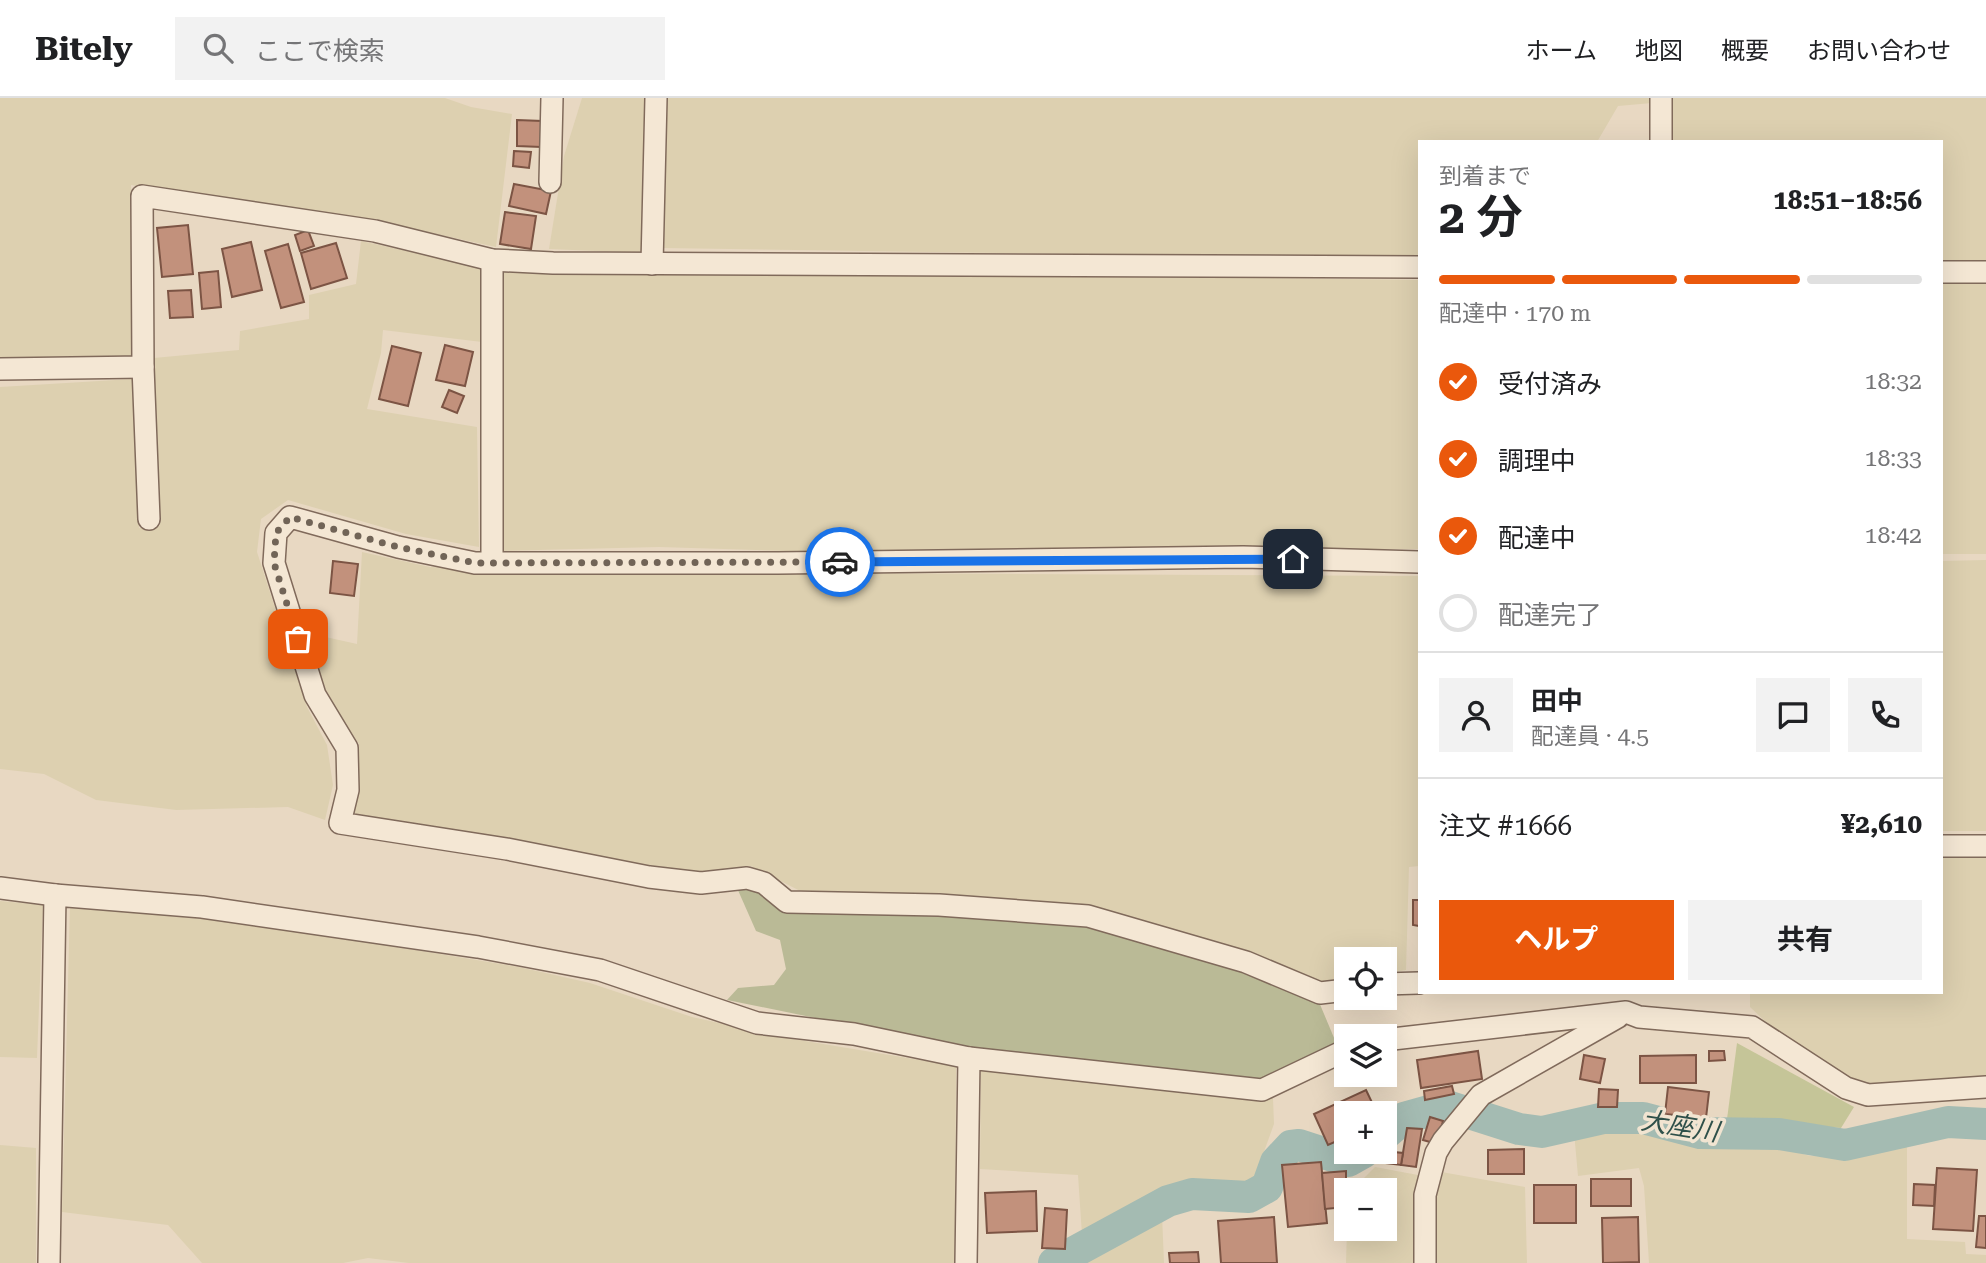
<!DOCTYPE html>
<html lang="ja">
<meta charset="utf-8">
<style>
:root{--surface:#fff;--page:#f2f2f2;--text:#202124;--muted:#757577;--line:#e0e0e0;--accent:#ea580c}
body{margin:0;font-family:"Roboto Serif","Noto Sans JP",serif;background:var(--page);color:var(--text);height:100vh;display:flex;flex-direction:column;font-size:26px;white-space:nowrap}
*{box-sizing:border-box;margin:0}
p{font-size:23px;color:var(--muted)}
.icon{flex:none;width:38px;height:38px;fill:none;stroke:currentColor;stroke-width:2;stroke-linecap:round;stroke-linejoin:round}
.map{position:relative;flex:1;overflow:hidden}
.panel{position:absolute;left:1418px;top:42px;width:525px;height:854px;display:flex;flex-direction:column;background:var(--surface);border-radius:0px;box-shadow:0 7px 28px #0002}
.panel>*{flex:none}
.tools{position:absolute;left:1334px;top:849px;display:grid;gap:14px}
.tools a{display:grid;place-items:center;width:63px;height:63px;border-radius:0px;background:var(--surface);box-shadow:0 7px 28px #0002;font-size:35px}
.pin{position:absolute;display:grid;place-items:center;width:60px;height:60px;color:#fff;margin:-30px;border-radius:14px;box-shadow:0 4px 10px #0006}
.courier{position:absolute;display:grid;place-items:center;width:70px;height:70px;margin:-35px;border:5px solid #1a73e8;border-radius:50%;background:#fff;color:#222;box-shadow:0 2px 9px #0007}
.summary em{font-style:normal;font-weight:700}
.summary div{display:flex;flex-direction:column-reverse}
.summary{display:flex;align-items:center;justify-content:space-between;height:119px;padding:0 21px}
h1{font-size:46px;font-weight:700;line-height:52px}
.bar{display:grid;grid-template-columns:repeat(4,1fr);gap:10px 7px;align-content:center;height:84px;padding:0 21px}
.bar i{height:9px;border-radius:5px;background:var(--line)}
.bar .selected{background:var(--accent)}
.bar p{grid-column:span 4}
.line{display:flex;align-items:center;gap:18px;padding:0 21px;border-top:2px solid var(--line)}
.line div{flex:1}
.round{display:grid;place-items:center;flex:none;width:74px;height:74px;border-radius:0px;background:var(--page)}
ol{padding:0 21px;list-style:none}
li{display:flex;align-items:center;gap:21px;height:77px}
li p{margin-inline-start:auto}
li .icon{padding:7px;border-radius:50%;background:var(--accent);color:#fff;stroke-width:4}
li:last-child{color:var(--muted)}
li i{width:38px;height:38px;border:4px solid var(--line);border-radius:50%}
.action{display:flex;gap:14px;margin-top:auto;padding:14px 21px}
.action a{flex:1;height:80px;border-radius:0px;background:var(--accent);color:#fff;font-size:28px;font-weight:700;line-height:80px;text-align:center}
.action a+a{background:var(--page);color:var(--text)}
header{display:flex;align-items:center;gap:42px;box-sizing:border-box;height:98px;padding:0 35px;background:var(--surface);border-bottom:2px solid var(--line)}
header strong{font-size:33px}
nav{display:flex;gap:38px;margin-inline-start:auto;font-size:24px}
.search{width:490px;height:63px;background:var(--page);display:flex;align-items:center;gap:18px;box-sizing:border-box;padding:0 24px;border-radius:0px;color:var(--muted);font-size:26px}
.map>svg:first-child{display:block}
.farmland{fill:#ddd0b0}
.green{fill:#c5c598}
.cemetery{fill:#baba96}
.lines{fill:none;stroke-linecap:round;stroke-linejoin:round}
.river{stroke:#a4bbb2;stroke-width:32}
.building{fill:#c2917c;stroke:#7c5444;stroke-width:2}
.minor-casing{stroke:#806a5b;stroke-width:24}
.minor{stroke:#f4e7d4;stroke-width:21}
.done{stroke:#716457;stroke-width:7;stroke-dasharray:0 12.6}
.route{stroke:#1a73e8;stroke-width:9}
.labels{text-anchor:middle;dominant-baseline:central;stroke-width:7;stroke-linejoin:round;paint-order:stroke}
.water-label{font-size:26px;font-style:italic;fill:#2f504a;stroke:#f1e4d1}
</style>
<header>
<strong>Bitely</strong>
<div class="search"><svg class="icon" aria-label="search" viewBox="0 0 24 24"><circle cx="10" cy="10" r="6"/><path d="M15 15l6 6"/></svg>ここで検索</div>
<nav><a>ホーム</a><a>地図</a><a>概要</a><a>お問い合わせ</a></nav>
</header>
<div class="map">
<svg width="1986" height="1165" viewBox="0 0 1986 1165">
<rect width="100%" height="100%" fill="#e8d8c2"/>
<g class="farmland">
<path d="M 0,0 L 445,0 L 471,9 L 512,16 L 496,149 L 381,124 L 131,87 L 134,258 L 0,261 Z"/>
<path d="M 582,0 L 647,0 L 644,155 L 549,151 L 564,58 Z"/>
<path d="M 665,0 L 1651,0 L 1652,5 L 1618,8 L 1597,44 L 1419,44 L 1419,161 L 662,150 Z"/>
<path d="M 1669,0 L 1986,0 L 1986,162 L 1941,162 L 1941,44 L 1670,44 Z"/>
<path d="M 361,143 L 485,170 L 482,244 L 383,232 L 381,255 L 367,311 L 477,329 L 479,449 L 406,436 L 288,402 L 261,421 L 257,454 L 307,609 L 327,647 L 333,687 L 325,722 L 288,709 L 176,712 L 96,702 L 44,676 L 0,671 L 0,289 L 132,281 L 139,430 L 160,428 L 154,260 L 239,252 L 240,233 L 309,221 L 309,197 L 356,186 Z"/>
<path d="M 503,170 L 1419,182 L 1419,451 L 821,454 L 659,449 L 499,453 Z"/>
<rect x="1941" y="184" width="45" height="272"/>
<path d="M 362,454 L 430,469 L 595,474 L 1419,478 L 1419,768 L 1409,769 L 1406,872 L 1384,876 L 1384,861 L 1346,861 L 1346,882 L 1325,885 L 1260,861 L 808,797 L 751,768 L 690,776 L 352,718 L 359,646 L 321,590 L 303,534 L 357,546 Z"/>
<path d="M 1986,462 L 1986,733 L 1941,733 L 1941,463 Z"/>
<path d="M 1941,755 L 1986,755 L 1986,982 L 1867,992 L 1784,941 L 1750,909 L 1750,894 L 1941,894 Z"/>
<path d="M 0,803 L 43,807 L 37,960 L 0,959 Z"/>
<path d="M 70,808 L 257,826 L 519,869 L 590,885 L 692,919 L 793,941 L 956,968 L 955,1165 L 409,1165 L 368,1160 L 343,1165 L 202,1165 L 168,1127 L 62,1114 Z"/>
<path d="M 981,971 L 1273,1000 L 1274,1026 L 1252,1087 L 1188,1084 L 1082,1137 L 1078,1077 L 980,1071 Z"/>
<path d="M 1614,1025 L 1727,1045 L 1771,1047 L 1810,1058 L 1853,1059 L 1907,1045 L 1907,1141 L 1965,1144 L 1966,1156 L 1986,1157 L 1986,1165 L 1649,1165 L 1644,1088 L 1639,1070 L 1578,1078 L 1574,1034 Z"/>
<path d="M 0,1047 L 36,1050 L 36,1165 L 0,1165 Z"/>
<path d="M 1375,1069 L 1418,1077 L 1416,1165 L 1346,1165 L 1347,1131 L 1384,1130 L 1384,1092 L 1352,1092 Z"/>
<path d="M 1436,1073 L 1525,1089 L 1527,1165 L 1434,1165 Z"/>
<path d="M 1162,1116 L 1164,1165 L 1072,1165 Z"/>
</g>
<path class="green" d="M 1737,945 L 1854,1009 L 1841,1030 L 1727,1021 Z"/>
<path class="cemetery" d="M 737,790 L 755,792 L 798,816 L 852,812 L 1076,825 L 1242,872 L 1319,904 L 1337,947 L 1258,986 L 968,951 L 727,902 L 738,890 L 774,887 L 786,871 L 780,842 L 756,833 Z"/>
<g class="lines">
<g class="river">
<path d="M 1384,1037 L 1404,1020 L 1447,1008 L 1519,1031 L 1542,1034 L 1604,1020 L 1643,1020 L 1700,1035 L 1779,1036 L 1845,1047 L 1948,1024 L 1986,1026"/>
<path d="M 1054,1165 L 1168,1103 L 1192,1096 L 1249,1099 L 1267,1089 L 1276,1064 L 1291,1048 L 1299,1047 L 1348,1063 L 1364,1054"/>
</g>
</g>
<g class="building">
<path d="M 517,22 L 542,23 L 541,49 L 517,48 Z"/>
<path d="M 514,53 L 531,54 L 529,70 L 513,68 Z"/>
<path d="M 514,86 L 551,93 L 546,116 L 509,108 Z"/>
<path d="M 505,114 L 536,118 L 531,151 L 500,146 Z"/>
<path d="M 188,127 L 193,176 L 162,179 L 157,130 Z"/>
<path d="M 308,132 L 314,148 L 300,153 L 295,137 Z"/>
<path d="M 251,144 L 262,192 L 232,199 L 222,151 Z"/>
<path d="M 336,145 L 347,180 L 311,191 L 301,155 Z"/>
<path d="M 288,146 L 304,204 L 281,210 L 265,153 Z"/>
<path d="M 218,173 L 221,209 L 202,211 L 199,175 Z"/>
<path d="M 191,192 L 193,219 L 170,220 L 168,193 Z"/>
<path d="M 445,247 L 473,254 L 465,288 L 436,282 Z"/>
<path d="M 392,248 L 421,255 L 408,308 L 379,301 Z"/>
<path d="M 449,292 L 464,298 L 457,315 L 442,309 Z"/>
<path d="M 333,463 L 358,466 L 354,498 L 330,495 Z"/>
<path d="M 1413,802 L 1419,802 L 1419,828 L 1413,827 Z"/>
<path d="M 1478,953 L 1482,981 L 1421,990 L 1417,962 Z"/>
<path d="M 1709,953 L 1724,953 L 1725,962 L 1709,963 Z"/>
<path d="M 1584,957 L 1605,961 L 1600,985 L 1580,981 Z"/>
<path d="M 1696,957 L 1696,985 L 1640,985 L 1640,958 Z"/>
<path d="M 1452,988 L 1454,996 L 1425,1002 L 1424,993 Z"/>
<path d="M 1668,989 L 1709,994 L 1706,1020 L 1665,1016 Z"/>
<path d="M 1599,991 L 1618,992 L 1617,1009 L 1598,1009 Z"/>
<path d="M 1366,992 L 1377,1015 L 1346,1015 L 1346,1039 L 1328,1047 L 1314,1016 Z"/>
<path d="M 1430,1019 L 1443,1023 L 1437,1046 L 1423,1042 Z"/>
<path d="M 1407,1030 L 1422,1031 L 1416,1069 L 1401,1067 Z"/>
<path d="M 1524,1051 L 1524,1076 L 1488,1076 L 1488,1052 Z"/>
<path d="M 1384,1053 L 1403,1055 L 1401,1067 L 1376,1064 L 1378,1054 Z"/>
<path d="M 1321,1064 L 1327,1125 L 1288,1129 L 1282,1067 Z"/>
<path d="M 1937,1070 L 1977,1072 L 1973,1133 L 1933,1131 Z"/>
<path d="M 1346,1073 L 1346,1109 L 1325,1111 L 1322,1075 Z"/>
<rect x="1591" y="1081" width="40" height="27"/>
<path d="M 1914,1086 L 1935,1087 L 1934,1108 L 1913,1107 Z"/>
<rect x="1534" y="1087" width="42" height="38"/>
<path d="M 1036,1093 L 1037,1133 L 987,1135 L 985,1095 Z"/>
<path d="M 1045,1110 L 1067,1112 L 1065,1151 L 1042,1150 Z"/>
<path d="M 1979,1118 L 1986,1118 L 1986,1150 L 1976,1149 Z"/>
<path d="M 1274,1119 L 1277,1165 L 1221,1165 L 1218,1123 Z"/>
<path d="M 1638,1119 L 1639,1164 L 1603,1165 L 1602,1120 Z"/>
<path d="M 1198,1154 L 1199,1165 L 1170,1165 L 1169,1155 Z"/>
</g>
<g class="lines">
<g class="minor-casing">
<g id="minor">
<path d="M 1661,0 L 1661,44"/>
<path d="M 550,84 L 552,0"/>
<path d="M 652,166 L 656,0"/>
<path d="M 1941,174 L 1986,174"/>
<path d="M 143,269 L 149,421"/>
<path d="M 0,271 L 143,269 L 142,98 L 375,133 L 492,162 L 553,165 L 1419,169"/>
<path d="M 492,464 L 492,162"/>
<path d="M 1941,748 L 1986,748"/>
<path d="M 0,790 L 55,797"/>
<path d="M 1384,886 L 1419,885"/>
<path d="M 1346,892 L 1320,895 L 1246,864 L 1088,818 L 939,807 L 787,804 L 764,785 L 747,780 L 701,785 L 649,779 L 507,751 L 340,725 L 348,692 L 347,650 L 315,597 L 274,465 L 276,435 L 290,419 L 398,449 L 475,465 L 778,465 L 1243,459 L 1419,464"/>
<path d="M 1384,942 L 1626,914 L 1639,919 L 1752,929 L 1846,990 L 1868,997 L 1986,989"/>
<path d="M 49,1165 L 55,797 L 202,809 L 478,849 L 600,872 L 757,925 L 854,936 L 969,960"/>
<path d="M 966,1165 L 969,960 L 1262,992 L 1346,952"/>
<path d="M 1425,1165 L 1425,1097 L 1436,1055 L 1443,1043 L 1481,997 L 1618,919"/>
</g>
</g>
<use href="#minor" class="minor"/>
</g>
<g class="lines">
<path class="done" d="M 298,541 L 274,465 L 276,435 L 290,419 L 398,449 L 475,465 L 840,464"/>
<path class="route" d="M 840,464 L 1293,461"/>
</g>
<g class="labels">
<g class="water-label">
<text transform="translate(1680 1028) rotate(9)">大座川</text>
</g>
</g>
</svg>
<div class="tools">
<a><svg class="icon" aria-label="locate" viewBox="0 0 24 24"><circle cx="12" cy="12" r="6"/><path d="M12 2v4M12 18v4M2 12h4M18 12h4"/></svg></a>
<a><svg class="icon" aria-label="layers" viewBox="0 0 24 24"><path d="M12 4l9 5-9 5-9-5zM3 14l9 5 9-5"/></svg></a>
<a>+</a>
<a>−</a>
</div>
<div class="pin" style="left:298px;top:541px;background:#ea580c"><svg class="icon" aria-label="bag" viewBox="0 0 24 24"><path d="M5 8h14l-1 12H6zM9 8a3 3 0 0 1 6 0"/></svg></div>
<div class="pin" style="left:1293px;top:461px;background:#1f2937"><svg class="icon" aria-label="home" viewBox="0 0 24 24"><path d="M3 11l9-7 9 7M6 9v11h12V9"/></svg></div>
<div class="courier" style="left:840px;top:464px"><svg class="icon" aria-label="car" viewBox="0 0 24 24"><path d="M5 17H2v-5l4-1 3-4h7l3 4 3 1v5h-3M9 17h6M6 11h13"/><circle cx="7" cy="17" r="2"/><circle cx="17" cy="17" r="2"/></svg></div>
<section class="panel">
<div class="summary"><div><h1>2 分</h1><p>到着まで</p></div><em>18:51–18:56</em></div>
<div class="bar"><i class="selected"></i><i class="selected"></i><i class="selected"></i><i></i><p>配達中 · 170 m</p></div>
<ol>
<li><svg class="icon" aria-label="check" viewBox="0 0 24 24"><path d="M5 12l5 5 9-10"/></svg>受付済み<p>18:32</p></li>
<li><svg class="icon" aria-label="check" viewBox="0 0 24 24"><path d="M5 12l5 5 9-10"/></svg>調理中<p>18:33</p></li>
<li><svg class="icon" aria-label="check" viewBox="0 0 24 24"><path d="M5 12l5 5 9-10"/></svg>配達中<p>18:42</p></li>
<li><i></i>配達完了</li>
</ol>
<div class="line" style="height:126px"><a class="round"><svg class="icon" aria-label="person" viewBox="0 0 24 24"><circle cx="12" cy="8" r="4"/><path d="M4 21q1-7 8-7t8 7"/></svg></a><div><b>田中</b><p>配達員 · 4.5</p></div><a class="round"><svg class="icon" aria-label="chat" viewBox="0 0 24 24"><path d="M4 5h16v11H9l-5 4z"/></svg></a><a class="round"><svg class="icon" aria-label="phone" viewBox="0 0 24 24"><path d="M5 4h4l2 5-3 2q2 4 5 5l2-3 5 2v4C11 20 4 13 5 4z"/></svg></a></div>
<div class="line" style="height:91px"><div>注文 #1666</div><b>¥2,610</b></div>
<div class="action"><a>ヘルプ</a><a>共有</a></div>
</section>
</div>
